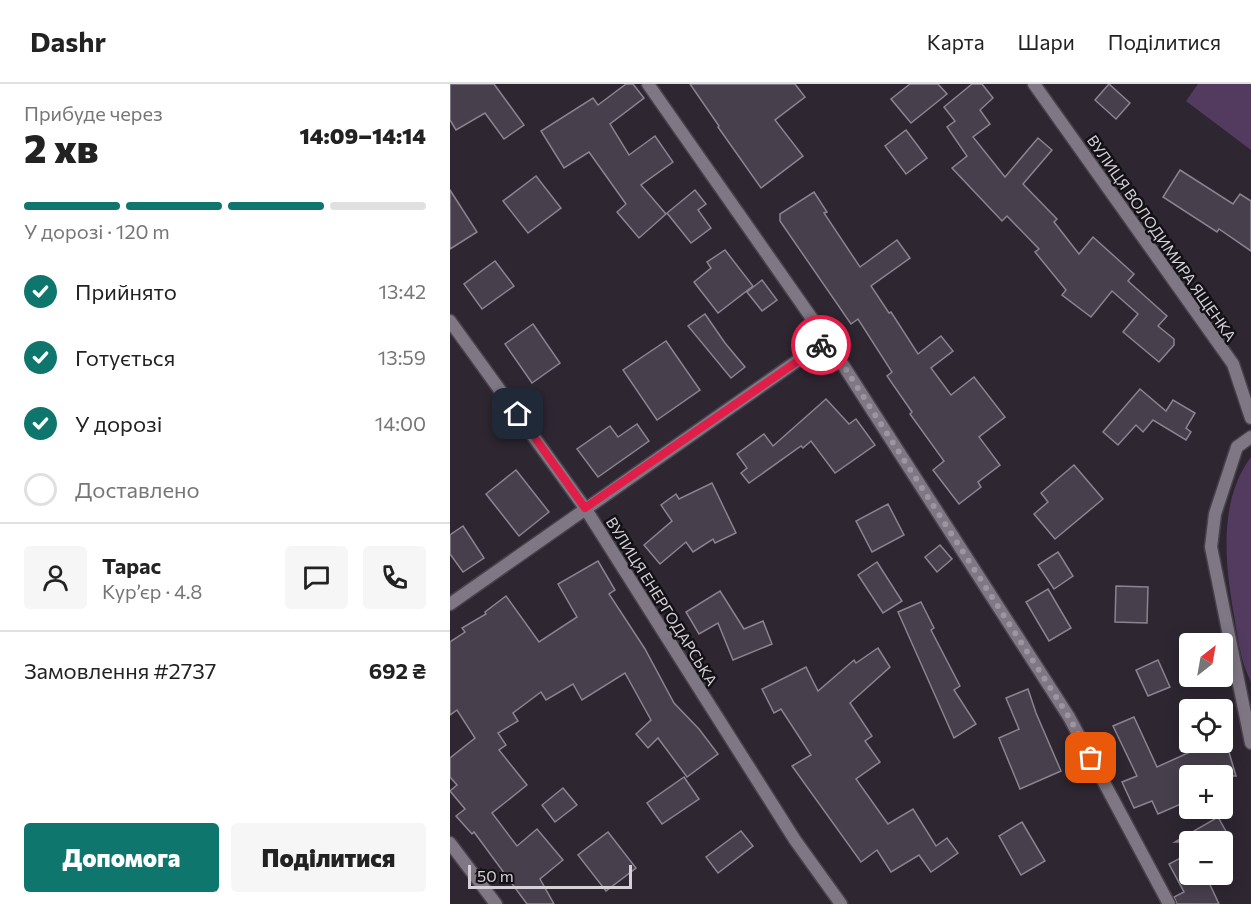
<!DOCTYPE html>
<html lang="uk">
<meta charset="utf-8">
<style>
:root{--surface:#fff;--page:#f6f6f6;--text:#222;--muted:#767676;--line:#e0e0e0;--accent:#0f766e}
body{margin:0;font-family:Commissioner,sans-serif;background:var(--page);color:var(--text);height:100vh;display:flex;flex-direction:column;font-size:22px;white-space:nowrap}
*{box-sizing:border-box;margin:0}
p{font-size:20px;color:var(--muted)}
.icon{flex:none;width:33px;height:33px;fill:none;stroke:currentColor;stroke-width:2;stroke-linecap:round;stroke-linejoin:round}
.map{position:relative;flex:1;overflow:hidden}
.drawer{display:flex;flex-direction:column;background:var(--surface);width:450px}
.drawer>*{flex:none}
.needle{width:39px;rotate:31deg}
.controls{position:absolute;left:729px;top:549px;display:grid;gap:12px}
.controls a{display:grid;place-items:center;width:54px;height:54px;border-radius:6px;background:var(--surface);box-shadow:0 3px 15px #0003;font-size:30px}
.scale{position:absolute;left:18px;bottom:15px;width:164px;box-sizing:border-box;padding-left:6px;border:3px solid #d6d1d9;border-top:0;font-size:16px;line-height:21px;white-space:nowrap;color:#d6d1d9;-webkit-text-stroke:4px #141116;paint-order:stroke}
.pin{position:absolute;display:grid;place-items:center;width:51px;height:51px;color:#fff;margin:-26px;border-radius:12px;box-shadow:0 3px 9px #0006}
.courier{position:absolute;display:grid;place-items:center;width:60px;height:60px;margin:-30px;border:4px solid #e11d48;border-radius:50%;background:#fff;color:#222;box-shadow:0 2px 8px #0007}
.head em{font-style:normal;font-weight:800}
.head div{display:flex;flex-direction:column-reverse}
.head{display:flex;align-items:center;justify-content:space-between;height:102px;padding:0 24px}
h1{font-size:39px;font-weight:800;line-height:45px}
.bar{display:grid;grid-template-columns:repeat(4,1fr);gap:9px 6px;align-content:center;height:72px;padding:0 24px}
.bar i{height:8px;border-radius:4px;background:var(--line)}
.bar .active{background:var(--accent)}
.bar p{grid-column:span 4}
.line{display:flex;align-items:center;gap:15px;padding:0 24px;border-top:2px solid var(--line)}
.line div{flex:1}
.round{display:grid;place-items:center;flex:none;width:63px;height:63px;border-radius:6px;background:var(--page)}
ol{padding:0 24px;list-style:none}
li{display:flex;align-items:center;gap:18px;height:66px}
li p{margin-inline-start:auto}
li .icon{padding:6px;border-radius:50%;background:var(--accent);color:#fff;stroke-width:4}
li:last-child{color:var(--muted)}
li i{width:33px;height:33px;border:3px solid var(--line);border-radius:50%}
.action{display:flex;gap:12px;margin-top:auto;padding:12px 24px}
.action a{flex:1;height:69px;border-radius:6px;background:var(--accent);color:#fff;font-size:24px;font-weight:800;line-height:69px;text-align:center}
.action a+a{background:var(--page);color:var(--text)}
header{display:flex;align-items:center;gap:36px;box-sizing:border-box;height:84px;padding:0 30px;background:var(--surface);border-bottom:2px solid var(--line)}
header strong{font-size:28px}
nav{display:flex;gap:33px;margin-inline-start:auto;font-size:21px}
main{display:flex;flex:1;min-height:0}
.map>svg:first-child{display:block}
.green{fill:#523b5f}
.building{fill:#47404c;stroke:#8b8391;stroke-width:1.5}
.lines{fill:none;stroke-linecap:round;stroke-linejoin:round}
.street-casing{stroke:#48424c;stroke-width:15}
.street{stroke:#7f7784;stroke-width:12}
.done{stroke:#9b969f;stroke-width:6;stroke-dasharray:0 10.8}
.route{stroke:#e11d48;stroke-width:8}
.labels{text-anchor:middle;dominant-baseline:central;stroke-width:5;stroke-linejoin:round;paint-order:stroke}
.street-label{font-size:15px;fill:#d6d1d9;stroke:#141116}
</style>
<header>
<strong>Dashr</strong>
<nav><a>Карта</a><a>Шари</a><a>Поділитися</a></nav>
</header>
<main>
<section class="drawer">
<div class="head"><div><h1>2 хв</h1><p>Прибуде через</p></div><em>14:09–14:14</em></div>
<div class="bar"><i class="active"></i><i class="active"></i><i class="active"></i><i></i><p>У дорозі · 120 m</p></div>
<ol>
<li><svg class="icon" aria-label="check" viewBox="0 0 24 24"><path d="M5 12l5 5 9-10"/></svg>Прийнято<p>13:42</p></li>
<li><svg class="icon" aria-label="check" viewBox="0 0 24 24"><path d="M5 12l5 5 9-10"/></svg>Готується<p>13:59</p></li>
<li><svg class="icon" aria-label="check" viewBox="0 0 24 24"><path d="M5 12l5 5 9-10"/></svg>У дорозі<p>14:00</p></li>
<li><i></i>Доставлено</li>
</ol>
<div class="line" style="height:108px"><a class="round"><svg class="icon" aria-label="person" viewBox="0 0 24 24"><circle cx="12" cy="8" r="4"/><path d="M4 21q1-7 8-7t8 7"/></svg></a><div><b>Тарас</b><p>Кур’єр · 4.8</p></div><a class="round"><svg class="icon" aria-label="chat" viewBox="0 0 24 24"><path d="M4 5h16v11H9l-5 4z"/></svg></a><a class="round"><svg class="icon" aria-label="phone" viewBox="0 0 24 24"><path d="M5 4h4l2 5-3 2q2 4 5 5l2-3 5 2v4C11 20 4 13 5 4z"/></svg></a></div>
<div class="line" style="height:78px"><div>Замовлення #2737</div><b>692 ₴</b></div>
<div class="action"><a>Допомога</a><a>Поділитися</a></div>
</section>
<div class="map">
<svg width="801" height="820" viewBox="0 0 801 820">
<rect width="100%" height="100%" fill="#2e2732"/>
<g class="green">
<path d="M 748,0 L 801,0 L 801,66 L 736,17 Z"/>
<path d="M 801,373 L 801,598 C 790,576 788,555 784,531 C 775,480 768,417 801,373 Z"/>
</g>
<g class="building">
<path d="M 0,0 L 44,0 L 74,41 L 54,55 L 35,29 L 6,46 L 0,36 Z"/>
<path d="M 176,0 L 183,0 L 194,14 L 160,40 L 179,71 L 205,52 L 223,78 L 191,101 L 216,130 L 189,154 L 167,128 L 176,120 L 139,68 L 114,84 L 91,47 L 143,14 L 148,21 Z"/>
<path d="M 240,0 L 345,0 L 355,13 L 325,36 L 353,72 L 311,104 L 268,43 L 269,42 Z"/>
<path d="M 460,0 L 488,0 L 497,10 L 461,39 L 441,15 Z"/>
<path d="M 522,0 L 532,0 L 543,14 L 530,26 L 540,40 L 523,53 L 555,93 L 588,54 L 602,66 L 573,100 L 607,135 L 604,138 L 629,170 L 643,153 L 684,190 L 678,197 L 717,232 L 708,242 L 724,255 L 724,261 L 709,278 L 673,248 L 688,230 L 662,207 L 641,233 L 612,211 L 616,206 L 585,168 L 589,165 L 557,132 L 552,137 L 502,84 L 517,72 L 497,43 L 505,37 L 494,23 Z"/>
<path d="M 659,0 L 680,19 L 666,35 L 645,16 Z"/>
<path d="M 456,46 L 477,74 L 456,90 L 435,62 Z"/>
<path d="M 730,86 L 783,120 L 790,110 L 801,117 L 801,167 L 769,145 L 767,148 L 713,113 Z"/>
<path d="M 86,92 L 111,124 L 78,149 L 53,117 Z"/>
<path d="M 0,106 L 27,148 L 0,165 Z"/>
<path d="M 245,106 L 256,120 L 248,126 L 261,144 L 241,159 L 217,129 Z"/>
<path d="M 364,108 L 377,128 L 374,129 L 410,183 L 447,156 L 460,174 L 421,202 L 439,229 L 441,228 L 468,270 L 491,252 L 503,267 L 481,284 L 501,311 L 524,293 L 555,333 L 529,353 L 550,381 L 528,398 L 531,403 L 509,420 L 483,386 L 494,377 L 460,330 L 462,328 L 437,292 L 442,288 L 408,235 L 401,240 L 330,137 L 330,130 Z"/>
<path d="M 275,166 L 303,202 L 268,229 L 244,198 L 261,184 L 257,178 Z"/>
<path d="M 45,177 L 64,202 L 32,225 L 14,200 Z"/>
<path d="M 312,196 L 327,216 L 312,227 L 297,208 Z"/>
<path d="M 255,230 L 275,259 L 295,283 L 281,294 L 238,242 Z"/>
<path d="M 83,240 L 110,279 L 82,299 L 55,260 Z"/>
<path d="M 216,257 L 250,306 L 207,336 L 173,286 Z"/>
<path d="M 690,305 L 716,327 L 723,316 L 745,329 L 736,344 L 741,348 L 736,356 L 703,336 L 693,348 L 686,341 L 668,361 L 653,348 Z"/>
<path d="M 376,315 L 399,340 L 406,335 L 425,361 L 385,389 L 361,357 L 353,364 L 351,362 L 299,399 L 291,389 L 297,384 L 287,370 L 314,350 L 323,362 Z"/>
<path d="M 187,340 L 199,357 L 148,393 L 127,365 L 160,342 L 168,353 Z"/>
<path d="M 624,381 L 653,415 L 605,455 L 584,430 L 598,418 L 591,409 Z"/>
<path d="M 66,386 L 99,428 L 69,452 L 36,410 Z"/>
<path d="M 262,399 L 286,449 L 265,459 L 263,455 L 243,468 L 236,458 L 210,480 L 194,461 L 222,437 L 211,421 L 226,410 L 229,415 Z"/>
<path d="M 438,420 L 454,451 L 422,468 L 406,437 Z"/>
<path d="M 13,442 L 34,474 L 13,488 L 0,470 L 0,451 Z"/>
<path d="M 490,461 L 502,475 L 487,488 L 475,473 Z"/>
<path d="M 608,468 L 623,492 L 604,505 L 588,481 Z"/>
<path d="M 148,477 L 165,506 L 159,510 L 195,565 L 224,619 L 249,645 L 268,670 L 237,693 L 208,654 L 198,664 L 186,650 L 201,636 L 175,589 L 132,616 L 123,600 L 96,616 L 91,608 L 63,629 L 68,637 L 48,649 L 56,661 L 49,666 L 77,701 L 42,729 L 67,762 L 87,745 L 113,776 L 90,795 L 104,820 L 77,820 L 24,748 L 22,750 L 6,732 L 15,725 L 0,707 L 7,701 L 0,693 L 0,674 L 25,654 L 7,626 L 0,631 L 0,558 L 15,548 L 12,544 L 36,530 L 35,528 L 56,512 L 89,558 L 127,533 L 108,500 Z"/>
<path d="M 427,478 L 452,517 L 433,529 L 408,491 Z"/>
<path d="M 666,502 L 698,503 L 697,539 L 665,538 Z"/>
<path d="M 598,505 L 621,544 L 599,557 L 576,518 Z"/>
<path d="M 270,507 L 294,545 L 313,537 L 322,560 L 283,576 L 268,539 L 249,550 L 236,528 Z"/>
<path d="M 471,518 L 484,544 L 481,546 L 510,602 L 504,606 L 526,640 L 504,654 L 448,528 Z"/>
<path d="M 428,564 L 440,583 L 400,619 L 422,652 L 415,657 L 430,678 L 406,695 L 438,740 L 463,725 L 486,762 L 497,754 L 508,769 L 481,788 L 469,771 L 441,788 L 427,766 L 411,778 L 342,682 L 361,671 L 331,625 L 324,629 L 312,605 L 356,583 L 368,607 L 404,576 L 406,579 Z"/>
<path d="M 708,576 L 720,603 L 698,612 L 686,586 Z"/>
<path d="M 578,605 L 586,629 L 611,687 L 570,705 L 549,654 L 569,645 L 556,614 Z"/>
<path d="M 684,633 L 707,683 L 749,664 L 747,658 L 776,658 L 786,692 L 740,692 L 740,716 L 708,730 L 702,717 L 684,724 L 672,698 L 687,692 L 663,642 Z"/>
<path d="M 234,693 L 249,715 L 212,740 L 197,719 Z"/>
<path d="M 113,704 L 127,721 L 105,738 L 92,721 Z"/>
<path d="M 768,733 L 782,758 L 725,758 Z"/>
<path d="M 572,738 L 595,777 L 571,791 L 549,752 Z"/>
<path d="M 291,747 L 303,762 L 268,789 L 256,773 Z"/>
<path d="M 158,748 L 186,784 L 156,807 L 128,771 Z"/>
<path d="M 740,769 L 740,790 L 755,790 L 769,820 L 727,820 L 724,813 L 734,808 L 719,780 Z"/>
</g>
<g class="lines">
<g class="street-casing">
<g id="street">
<path d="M 198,0 L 377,256 L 619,633 L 719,820"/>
<path d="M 584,0 L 783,280 L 801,334"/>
<path d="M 0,237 L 135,424 L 345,756 L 391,820"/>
<path d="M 801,353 L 787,363 L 765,430 L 761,463 L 801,659"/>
<path d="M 0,520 L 377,256"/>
<path d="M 0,759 L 46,820"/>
</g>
</g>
<use href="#street" class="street"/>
</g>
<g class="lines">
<path class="done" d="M 371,261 L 377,256 L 619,633 L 641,674"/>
<path class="route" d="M 68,330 L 135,424 L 371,261"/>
</g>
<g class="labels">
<g class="street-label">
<text transform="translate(712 154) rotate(55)">ВУЛИЦЯ ВОЛОДИМИРА ЯЩЕНКА</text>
<text transform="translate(212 517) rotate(58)">ВУЛИЦЯ ЕНЕРГОДАРСЬКА</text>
</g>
</g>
</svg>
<div class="controls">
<a><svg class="needle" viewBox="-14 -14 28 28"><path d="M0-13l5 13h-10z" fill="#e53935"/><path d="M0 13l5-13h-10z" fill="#767676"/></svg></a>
<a><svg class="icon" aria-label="locate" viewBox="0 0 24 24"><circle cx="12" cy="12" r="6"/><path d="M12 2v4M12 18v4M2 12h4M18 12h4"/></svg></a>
<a>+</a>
<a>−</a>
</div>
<div class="scale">50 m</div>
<div class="pin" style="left:641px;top:674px;background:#ea580c"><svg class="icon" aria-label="bag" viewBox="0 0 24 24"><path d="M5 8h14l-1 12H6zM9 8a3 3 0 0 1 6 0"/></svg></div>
<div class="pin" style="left:68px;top:330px;background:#1f2937"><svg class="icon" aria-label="home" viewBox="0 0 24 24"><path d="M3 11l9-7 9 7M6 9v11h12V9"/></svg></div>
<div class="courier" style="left:371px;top:261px"><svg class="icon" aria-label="bike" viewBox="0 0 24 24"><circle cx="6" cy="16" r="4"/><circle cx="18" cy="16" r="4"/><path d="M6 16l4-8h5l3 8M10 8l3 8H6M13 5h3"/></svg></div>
</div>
</main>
